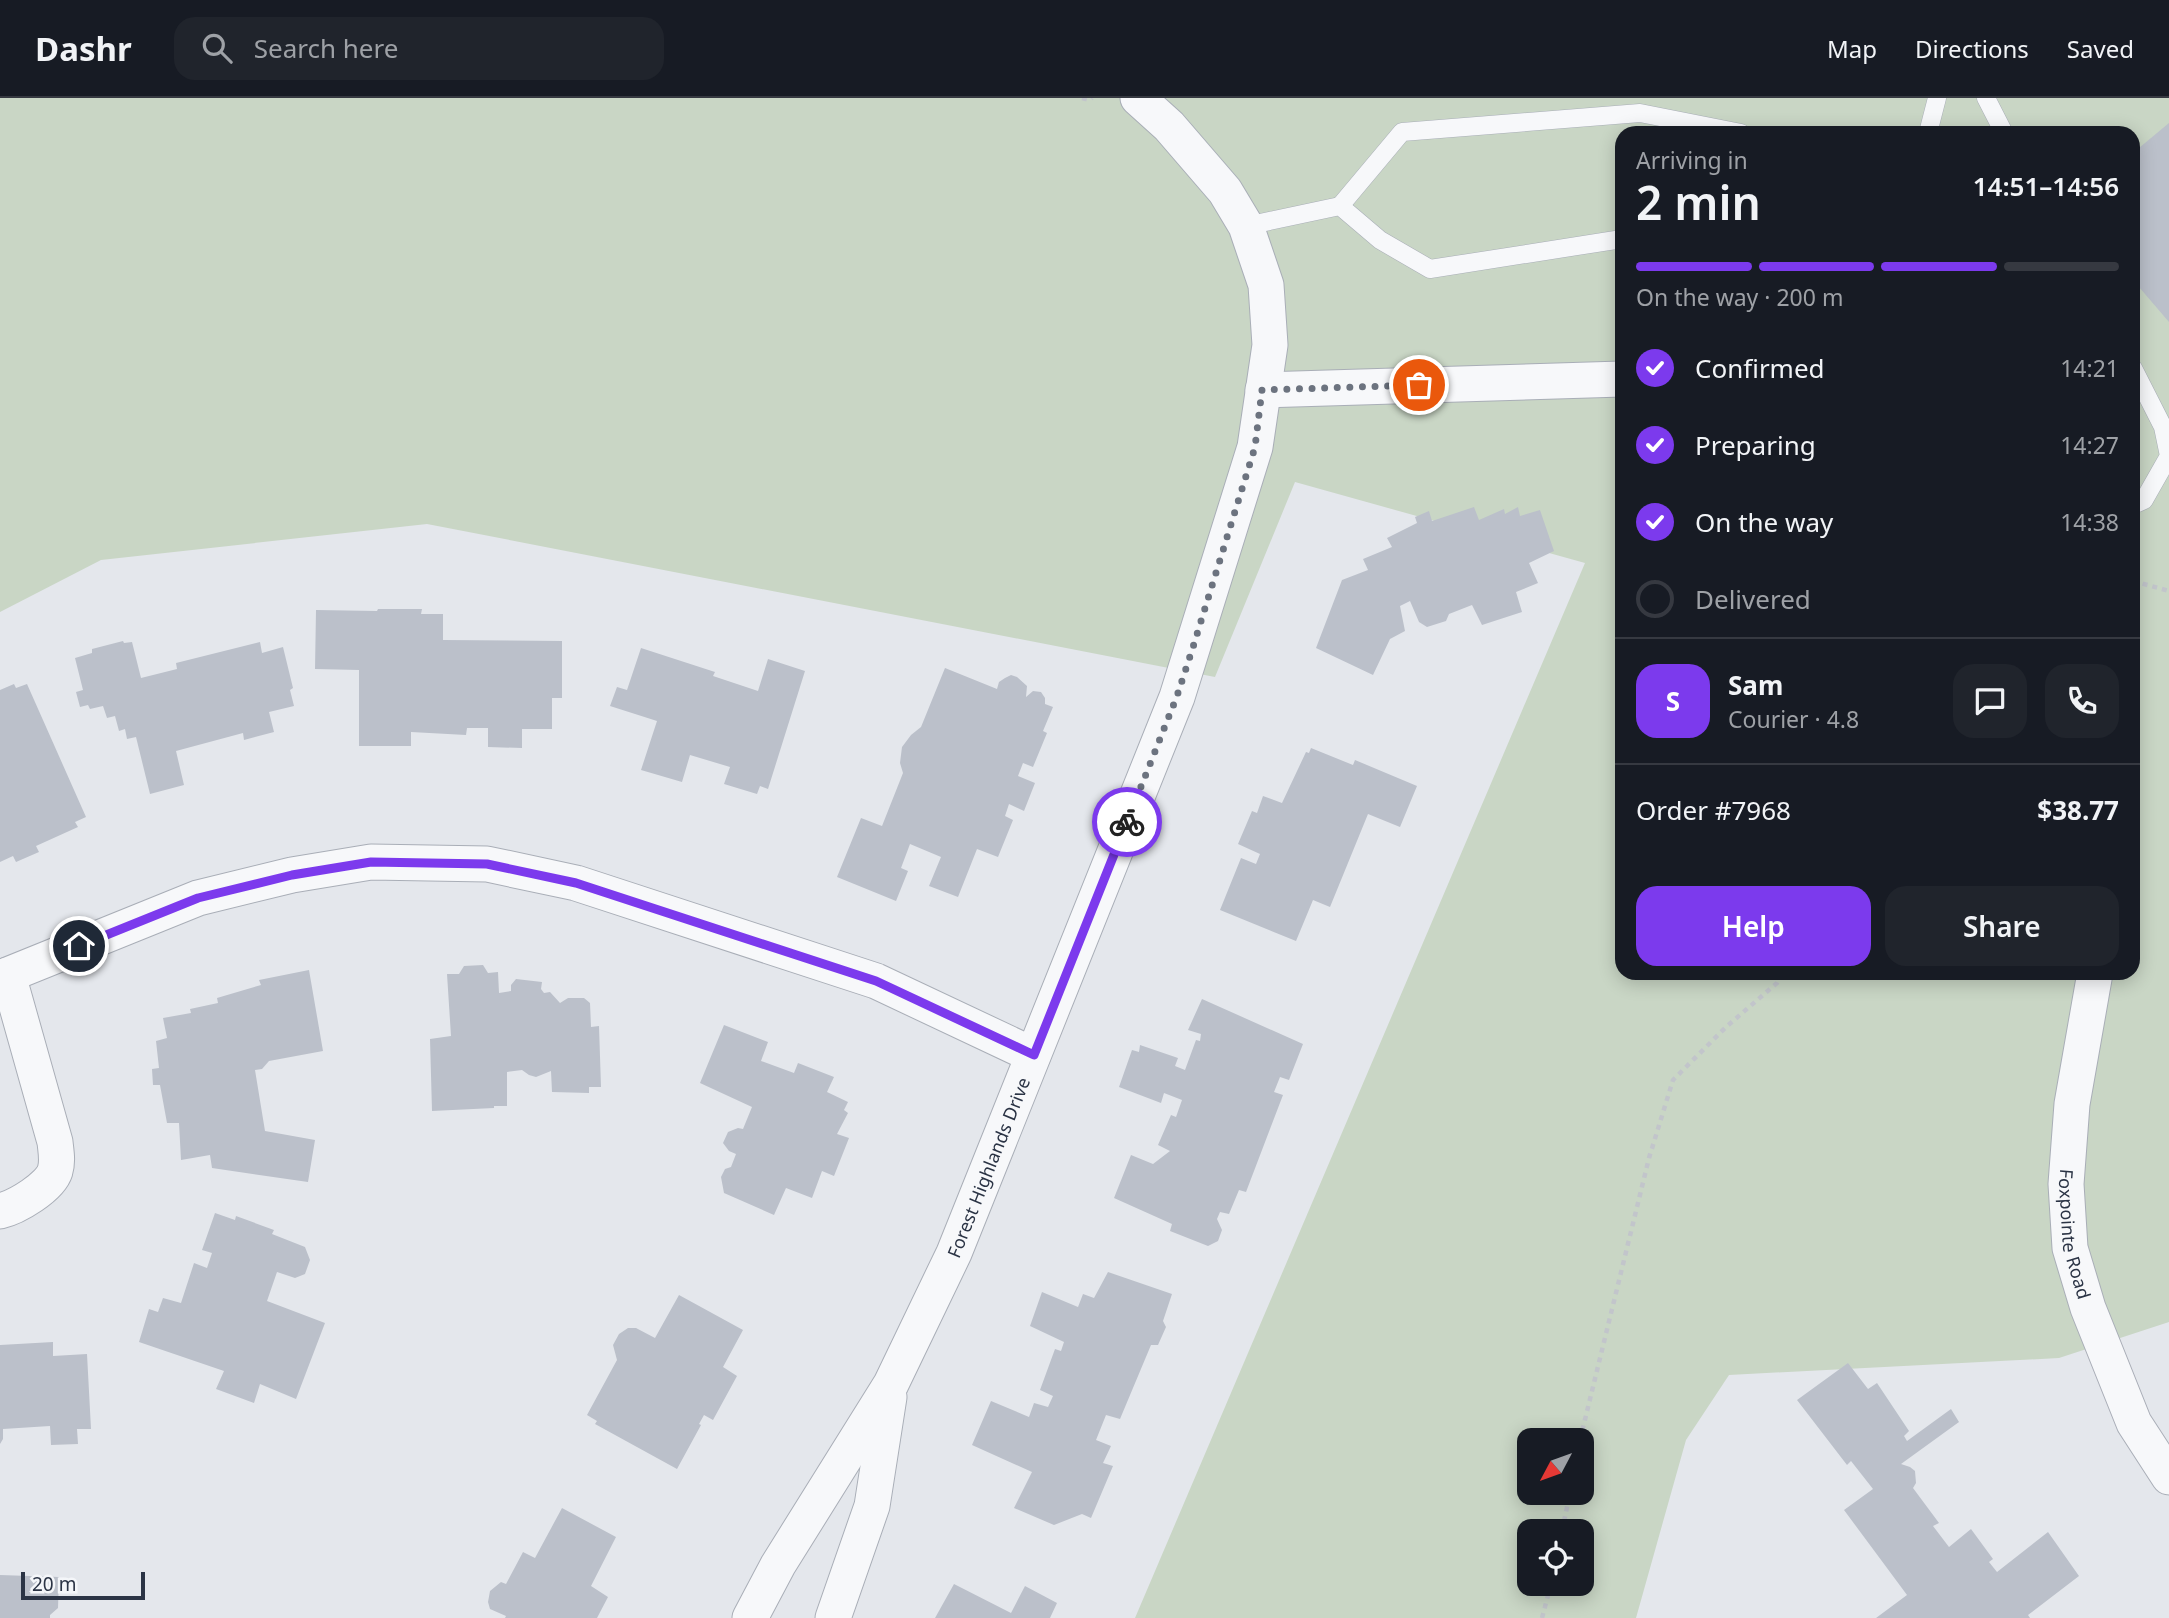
<!DOCTYPE html>
<meta charset="utf-8">
<style>
:root{--surface:#171b24;--page:#20242c;--text:#f1f3f6;--muted:#9ea1a6;--line:#363941;--accent:#7c3aed}
body{margin:0;font-family:"Noto Sans",sans-serif;background:var(--page);color:var(--text);height:100vh;display:flex;flex-direction:column;font-size:26px;white-space:nowrap}
*{box-sizing:border-box;margin:0}
p{font-size:23px;color:var(--muted)}
.icon{flex:none;width:38px;height:38px;fill:none;stroke:currentColor;stroke-width:2;stroke-linecap:round;stroke-linejoin:round}
.map{position:relative;flex:1;overflow:hidden}
.details{position:absolute;left:1615px;top:28px;width:525px;height:854px;display:flex;flex-direction:column;background:var(--surface);border-radius:21px;box-shadow:0 4px 18px #0003}
.details>*{flex:none}
.needle{width:46px;rotate:229deg}
.tools{position:absolute;left:1517px;top:1330px;display:grid;gap:14px}
.tools a{display:grid;place-items:center;width:77px;height:77px;border-radius:14px;background:var(--surface);box-shadow:0 4px 18px #0003;font-size:35px}
.scale{position:absolute;left:21px;bottom:18px;width:124px;box-sizing:border-box;padding-left:7px;border:4px solid #2b3445;border-top:0;font-size:19px;line-height:24px;white-space:nowrap;color:#2b3445;-webkit-text-stroke:5px #f4f6f9;paint-order:stroke}
.pin{position:absolute;display:grid;place-items:center;width:60px;height:60px;color:#fff;margin:-30px;border:4px solid #fff;border-radius:50%;box-shadow:0 2px 7px #0007}
.courier{position:absolute;display:grid;place-items:center;width:70px;height:70px;margin:-35px;border:5px solid #7c3aed;border-radius:50%;background:#fff;color:#222;box-shadow:0 2px 9px #0007}
.head em{font-style:normal;font-weight:600}
.head div{display:flex;flex-direction:column-reverse}
.head{display:flex;align-items:center;justify-content:space-between;height:119px;padding:0 21px}
h1{font-size:46px;font-weight:600;line-height:52px}
.bar{display:grid;grid-template-columns:repeat(4,1fr);gap:10px 7px;align-content:center;height:84px;padding:0 21px}
.bar i{height:9px;border-radius:5px;background:var(--line)}
.bar .current{background:var(--accent)}
.bar p{grid-column:span 4}
.line{display:flex;align-items:center;gap:18px;padding:0 21px;border-top:2px solid var(--line)}
.line div{flex:1}
.round{display:grid;place-items:center;flex:none;width:74px;height:74px;border-radius:21px;background:var(--page)}
ol{padding:0 21px;list-style:none}
li{display:flex;align-items:center;gap:21px;height:77px}
li p{margin-inline-start:auto}
li .icon{padding:7px;border-radius:50%;background:var(--accent);color:#fff;stroke-width:4}
li:last-child{color:var(--muted)}
li i{width:38px;height:38px;border:4px solid var(--line);border-radius:50%}
.primary-button{display:flex;gap:14px;margin-top:auto;padding:14px 21px}
.primary-button a{flex:1;height:80px;border-radius:21px;background:var(--accent);color:#fff;font-size:28px;font-weight:600;line-height:80px;text-align:center}
.primary-button a+a{background:var(--page);color:var(--text)}
header{display:flex;align-items:center;gap:42px;box-sizing:border-box;height:98px;padding:0 35px;background:var(--surface);border-bottom:2px solid var(--line)}
header strong{font-size:33px}
nav{display:flex;gap:38px;margin-inline-start:auto;font-size:24px}
.search{width:490px;height:63px;background:var(--page);display:flex;align-items:center;gap:18px;box-sizing:border-box;padding:0 24px;border-radius:21px;color:var(--muted);font-size:26px}
.map>svg:first-child{display:block}
.green{fill:#c9d6c5;fill-rule:evenodd}
.building{fill:#bbc0ca}
.lines{fill:none;stroke-linecap:round;stroke-linejoin:round}
.service-casing{stroke:#a9aeb7;stroke-width:19}
.minor-casing{stroke:#a9aeb7;stroke-width:37}
.path{stroke:#c2c5cb;stroke-width:4.5;stroke-dasharray:5 5;stroke-linecap:butt}
.service{stroke:#f7f8fa;stroke-width:18}
.minor{stroke:#f7f8fa;stroke-width:35}
.done{stroke:#6c737f;stroke-width:7;stroke-dasharray:0 12.6}
.route{stroke:#7c3aed;stroke-width:9}
.labels{text-anchor:middle;dominant-baseline:central;stroke-width:7;stroke-linejoin:round;paint-order:stroke}
.street-label{font-size:18px;fill:#2b3445;stroke:#f4f6f9}
</style>
<header>
<strong>Dashr</strong>
<div class="search"><svg class="icon" aria-label="search" viewBox="0 0 24 24"><circle cx="10" cy="10" r="6"/><path d="M15 15l6 6"/></svg>Search here</div>
<nav><a>Map</a><a>Directions</a><a>Saved</a></nav>
</header>
<div class="map">
<svg width="2169" height="1520" viewBox="0 0 2169 1520">
<rect width="100%" height="100%" fill="#e4e7ec"/>
<path class="green" d="M 0,0 L 2169,0 L 2169,1224 L 2059,1260 L 1729,1277 L 1686,1342 L 1636,1520 L 1135,1520 L 1585,465 L 1295,384 L 1215,579 L 427,426 L 101,462 L 0,514 ZM 1622,35 L 2133,35 L 2133,875 L 1622,875 ZM 1530,1342 L 1582,1342 L 1582,1395 L 1530,1395 ZM 1530,1433 L 1582,1433 L 1582,1486 L 1530,1486 Z"/>
<g class="building">
<path d="M 2169,25 L 2169,224 L 2133,182 L 2133,55 Z"/>
<path d="M 1474,409 L 1479,422 L 1504,411 L 1505,416 L 1518,409 L 1520,418 L 1540,412 L 1554,453 L 1529,465 L 1538,485 L 1516,494 L 1522,514 L 1482,527 L 1472,507 L 1449,516 L 1446,523 L 1427,529 L 1419,524 L 1410,503 L 1400,508 L 1405,533 L 1390,541 L 1373,577 L 1316,550 L 1342,482 L 1368,472 L 1363,461 L 1392,449 L 1387,440 L 1417,425 L 1415,419 L 1429,413 L 1432,423 Z"/>
<path d="M 378,511 L 422,511 L 421,516 L 443,516 L 443,542 L 562,543 L 562,600 L 552,600 L 552,631 L 522,631 L 522,650 L 488,649 L 488,630 L 467,630 L 466,637 L 411,634 L 411,648 L 359,648 L 359,572 L 315,571 L 316,512 L 377,513 Z"/>
<path d="M 123,543 L 124,545 L 132,544 L 141,580 L 177,571 L 176,565 L 260,544 L 262,555 L 283,549 L 293,590 L 290,592 L 294,608 L 269,614 L 274,634 L 244,642 L 243,635 L 176,653 L 184,687 L 150,696 L 136,639 L 127,641 L 125,631 L 119,633 L 115,618 L 107,620 L 103,608 L 90,611 L 88,607 L 80,609 L 76,594 L 83,592 L 75,560 L 92,555 L 92,551 Z"/>
<path d="M 641,550 L 715,574 L 713,578 L 758,593 L 768,561 L 805,573 L 768,691 L 760,688 L 757,696 L 724,686 L 730,669 L 690,657 L 682,684 L 641,672 L 657,623 L 610,608 L 617,589 L 627,592 Z"/>
<path d="M 945,570 L 997,591 L 999,584 L 1005,580 L 1011,577 L 1017,579 L 1027,588 L 1026,599 L 1033,593 L 1041,594 L 1045,600 L 1045,606 L 1053,609 L 1043,633 L 1047,635 L 1033,669 L 1023,665 L 1018,678 L 1035,685 L 1024,713 L 1009,706 L 1005,718 L 1013,722 L 998,759 L 977,751 L 958,799 L 929,788 L 941,759 L 910,746 L 901,770 L 908,773 L 896,803 L 837,779 L 861,720 L 882,728 L 903,675 L 900,665 L 902,649 L 911,637 L 921,629 Z"/>
<path d="M 14,586 L 16,590 L 27,586 L 86,719 L 75,724 L 78,729 L 36,748 L 39,754 L 16,764 L 13,758 L 0,764 L 0,592 Z"/>
<path d="M 1311,650 L 1353,667 L 1355,662 L 1417,688 L 1400,729 L 1368,716 L 1330,809 L 1313,802 L 1296,843 L 1220,812 L 1241,760 L 1256,766 L 1260,756 L 1238,746 L 1252,713 L 1257,715 L 1263,698 L 1282,705 L 1306,654 L 1309,655 Z"/>
<path d="M 483,867 L 488,875 L 498,874 L 499,895 L 511,893 L 511,887 L 516,881 L 542,884 L 541,891 L 544,895 L 550,894 L 560,905 L 568,900 L 584,900 L 590,905 L 591,929 L 599,928 L 601,989 L 589,989 L 589,995 L 552,994 L 551,973 L 536,979 L 529,977 L 522,972 L 507,974 L 507,1008 L 494,1008 L 494,1010 L 432,1013 L 430,941 L 451,938 L 447,876 L 459,876 L 464,868 Z"/>
<path d="M 309,872 L 323,953 L 269,963 L 262,971 L 255,972 L 265,1033 L 315,1042 L 308,1084 L 212,1070 L 210,1057 L 181,1062 L 179,1025 L 167,1025 L 160,987 L 153,987 L 152,971 L 159,970 L 156,943 L 167,940 L 163,920 L 191,915 L 190,911 L 218,905 L 217,900 L 261,887 L 259,882 Z"/>
<path d="M 1202,901 L 1303,946 L 1289,982 L 1280,979 L 1274,994 L 1283,997 L 1246,1094 L 1239,1092 L 1229,1116 L 1220,1114 L 1217,1121 L 1222,1132 L 1218,1143 L 1208,1148 L 1170,1133 L 1172,1126 L 1114,1100 L 1131,1057 L 1153,1066 L 1170,1053 L 1158,1047 L 1171,1017 L 1176,1019 L 1182,1002 L 1164,995 L 1161,1005 L 1119,989 L 1132,952 L 1139,954 L 1140,947 L 1178,960 L 1175,968 L 1185,972 L 1196,942 L 1200,943 L 1201,936 L 1188,932 Z"/>
<path d="M 724,927 L 768,944 L 761,963 L 794,975 L 798,965 L 834,979 L 827,994 L 848,1004 L 844,1012 L 848,1015 L 837,1036 L 849,1040 L 834,1078 L 822,1073 L 812,1100 L 786,1090 L 774,1117 L 724,1095 L 721,1079 L 725,1071 L 731,1069 L 736,1056 L 729,1053 L 723,1045 L 728,1034 L 738,1030 L 743,1031 L 752,1009 L 700,985 Z"/>
<path d="M 215,1115 L 235,1122 L 236,1118 L 274,1132 L 272,1136 L 305,1149 L 310,1162 L 305,1176 L 295,1180 L 277,1174 L 267,1203 L 325,1225 L 296,1301 L 260,1286 L 254,1305 L 216,1291 L 224,1273 L 139,1244 L 149,1211 L 158,1214 L 163,1200 L 181,1205 L 194,1165 L 207,1170 L 212,1155 L 202,1152 Z"/>
<path d="M 1108,1174 L 1172,1196 L 1163,1223 L 1166,1229 L 1158,1247 L 1151,1247 L 1120,1321 L 1106,1317 L 1096,1342 L 1111,1348 L 1103,1365 L 1113,1368 L 1091,1420 L 1082,1416 L 1054,1427 L 1014,1410 L 1032,1374 L 972,1347 L 991,1303 L 1029,1319 L 1034,1305 L 1048,1309 L 1053,1298 L 1040,1292 L 1055,1251 L 1061,1253 L 1064,1244 L 1030,1228 L 1042,1194 L 1078,1209 L 1083,1196 L 1094,1200 Z"/>
<path d="M 679,1197 L 743,1232 L 723,1269 L 737,1278 L 713,1322 L 704,1317 L 699,1326 L 701,1327 L 677,1371 L 595,1326 L 597,1323 L 587,1317 L 617,1262 L 613,1247 L 619,1236 L 628,1230 L 636,1230 L 655,1240 Z"/>
<path d="M 53,1244 L 53,1258 L 87,1256 L 91,1331 L 77,1331 L 78,1346 L 51,1347 L 50,1328 L 3,1331 L 3,1341 L 0,1346 L 0,1247 Z"/>
<path d="M 1848,1265 L 1868,1291 L 1877,1285 L 1909,1333 L 1904,1338 L 1907,1343 L 1951,1311 L 1959,1324 L 1901,1366 L 1910,1369 L 1915,1373 L 1916,1385 L 1913,1390 L 1939,1425 L 1933,1428 L 1949,1449 L 1971,1431 L 1993,1461 L 1989,1464 L 1997,1474 L 2048,1434 L 2079,1478 L 2028,1517 L 2030,1520 L 1876,1520 L 1907,1497 L 1844,1412 L 1873,1391 L 1851,1363 L 1847,1367 L 1797,1302 Z"/>
<path d="M 562,1410 L 616,1439 L 591,1488 L 608,1499 L 597,1520 L 505,1520 L 506,1518 L 490,1511 L 488,1504 L 490,1493 L 501,1484 L 506,1486 L 523,1454 L 535,1460 Z"/>
<path d="M 0,1477 L 59,1479 L 58,1510 L 50,1517 L 50,1520 L 0,1520 Z"/>
<path d="M 954,1486 L 1011,1515 L 1025,1488 L 1057,1505 L 1050,1520 L 935,1520 Z"/>
</g>
<g class="lines">
<g class="service-casing">
<g id="service">
<path d="M 1986,0 L 2004,35"/>
<path d="M 1928,35 L 1937,0"/>
<path d="M 1340,108 L 1402,34 L 1640,15 L 1741,35"/>
<path d="M 1246,128 L 1340,108 L 1380,142 L 1430,171 L 1622,141"/>
<path d="M 2133,270 L 2163,329 L 2169,358 L 2144,402 L 2133,407"/>
</g>
</g>
<g class="minor-casing">
<g id="minor">
<path d="M 1263,292 L 1622,281"/>
<path id="s1" d="M 2095,875 L 2072,1006 L 2066,1086 L 2070,1150 L 2088,1210 L 2134,1325 L 2169,1379"/>
<path d="M 0,880 L 198,800 L 292,777 L 371,764 L 487,766 L 576,785 L 876,883 L 1033,957"/>
<path d="M 0,1113 C 17,1109 50,1089 55,1073 C 58,1063 56,1054 55,1044 L 8,877"/>
<path id="s2" d="M 750,1520 L 778,1467 L 891,1286 L 954,1155 L 1177,599 L 1255,349 L 1270,247 L 1266,187 L 1246,128 L 1225,93 L 1169,28 L 1138,0"/>
<path d="M 833,1520 L 872,1408 L 889,1299"/>
</g>
</g>
<g class="path">
<path d="M 1082,0 L 1090,2 L 1092,0"/>
<path d="M 2133,483 L 2169,493"/>
<path d="M 1580,1342 L 1649,1060 L 1673,982 L 1726,929 L 1777,885 L 1782,875"/>
<path d="M 1562,1433 L 1570,1395"/>
<path d="M 1542,1520 L 1551,1486"/>
</g>
<use href="#service" class="service"/>
<use href="#minor" class="minor"/>
</g>
<g class="lines">
<path class="done" d="M 1127,724 L 1177,598 L 1193,549 L 1255,349 L 1262,292 L 1419,287"/>
<path class="route" d="M 79,848 L 198,800 L 292,777 L 371,764 L 487,766 L 576,785 L 876,883 L 1034,957 L 1127,724"/>
</g>
<g class="labels">
<g class="street-label">
<text stroke="none"><textPath href="#s2" startOffset="511">Forest Highlands Drive</textPath></text>
<text stroke="none"><textPath href="#s1" startOffset="264">Foxpointe Road</textPath></text>
</g>
</g>
</svg>
<div class="tools">
<a><svg class="needle" viewBox="-14 -14 28 28"><path d="M0-13l5 13h-10z" fill="#e53935"/><path d="M0 13l5-13h-10z" fill="#9ea1a6"/></svg></a>
<a><svg class="icon" aria-label="locate" viewBox="0 0 24 24"><circle cx="12" cy="12" r="6"/><path d="M12 2v4M12 18v4M2 12h4M18 12h4"/></svg></a>
</div>
<div class="scale">20 m</div>
<div class="pin" style="left:1419px;top:287px;background:#ea580c"><svg class="icon" aria-label="bag" viewBox="0 0 24 24"><path d="M5 8h14l-1 12H6zM9 8a3 3 0 0 1 6 0"/></svg></div>
<div class="pin" style="left:79px;top:848px;background:#1f2937"><svg class="icon" aria-label="home" viewBox="0 0 24 24"><path d="M3 11l9-7 9 7M6 9v11h12V9"/></svg></div>
<div class="courier" style="left:1127px;top:724px"><svg class="icon" aria-label="bike" viewBox="0 0 24 24"><circle cx="6" cy="16" r="4"/><circle cx="18" cy="16" r="4"/><path d="M6 16l4-8h5l3 8M10 8l3 8H6M13 5h3"/></svg></div>
<section class="details">
<div class="head"><div><h1>2 min</h1><p>Arriving in</p></div><em>14:51–14:56</em></div>
<div class="bar"><i class="current"></i><i class="current"></i><i class="current"></i><i></i><p>On the way · 200 m</p></div>
<ol>
<li><svg class="icon" aria-label="check" viewBox="0 0 24 24"><path d="M5 12l5 5 9-10"/></svg>Confirmed<p>14:21</p></li>
<li><svg class="icon" aria-label="check" viewBox="0 0 24 24"><path d="M5 12l5 5 9-10"/></svg>Preparing<p>14:27</p></li>
<li><svg class="icon" aria-label="check" viewBox="0 0 24 24"><path d="M5 12l5 5 9-10"/></svg>On the way<p>14:38</p></li>
<li><i></i>Delivered</li>
</ol>
<div class="line" style="height:126px"><b class="round" style="background:var(--accent);color:#fff">S</b><div><b>Sam</b><p>Courier · 4.8</p></div><a class="round"><svg class="icon" aria-label="chat" viewBox="0 0 24 24"><path d="M4 5h16v11H9l-5 4z"/></svg></a><a class="round"><svg class="icon" aria-label="phone" viewBox="0 0 24 24"><path d="M5 4h4l2 5-3 2q2 4 5 5l2-3 5 2v4C11 20 4 13 5 4z"/></svg></a></div>
<div class="line" style="height:91px"><div>Order #7968</div><b>$38.77</b></div>
<div class="primary-button"><a>Help</a><a>Share</a></div>
</section>
</div>
